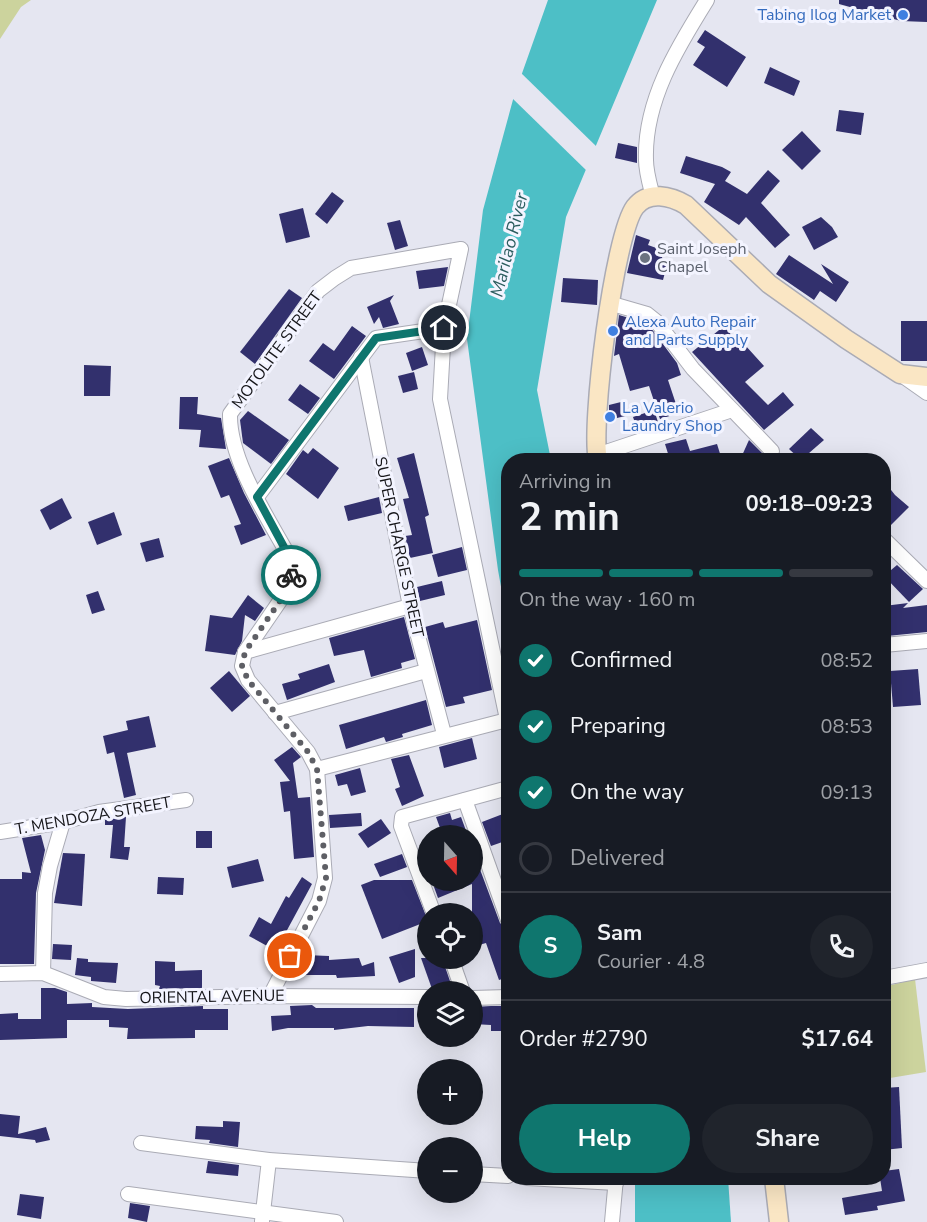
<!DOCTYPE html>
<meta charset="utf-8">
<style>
:root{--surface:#171b24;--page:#20242c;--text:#f1f3f6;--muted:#9ea1a6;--line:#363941;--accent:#0f766e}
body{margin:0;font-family:"Nunito Sans",sans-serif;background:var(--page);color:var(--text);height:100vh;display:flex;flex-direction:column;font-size:22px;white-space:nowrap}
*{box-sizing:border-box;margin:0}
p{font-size:20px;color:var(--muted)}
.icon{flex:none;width:33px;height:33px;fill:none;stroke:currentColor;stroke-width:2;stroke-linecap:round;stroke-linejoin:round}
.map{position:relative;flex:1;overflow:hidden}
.side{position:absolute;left:501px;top:453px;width:390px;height:732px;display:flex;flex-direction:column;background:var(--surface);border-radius:24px;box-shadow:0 6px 24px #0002}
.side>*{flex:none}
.needle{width:39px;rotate:160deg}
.fabs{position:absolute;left:417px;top:825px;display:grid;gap:12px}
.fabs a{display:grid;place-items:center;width:66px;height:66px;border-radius:50%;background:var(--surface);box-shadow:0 6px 24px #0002;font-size:30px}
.pin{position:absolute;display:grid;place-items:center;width:51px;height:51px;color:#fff;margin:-26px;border:3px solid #fff;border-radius:50%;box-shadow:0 2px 6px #0007}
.courier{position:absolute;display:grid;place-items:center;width:60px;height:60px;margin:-30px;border:4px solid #0f766e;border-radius:50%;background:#fff;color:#222;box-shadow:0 2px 8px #0007}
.headline em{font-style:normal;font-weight:700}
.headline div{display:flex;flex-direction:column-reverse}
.headline{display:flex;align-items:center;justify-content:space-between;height:102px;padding:0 18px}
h1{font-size:39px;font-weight:700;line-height:45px}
.bar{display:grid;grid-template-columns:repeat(4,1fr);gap:9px 6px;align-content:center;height:72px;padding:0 18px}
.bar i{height:8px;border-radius:4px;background:var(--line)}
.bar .on{background:var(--accent)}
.bar p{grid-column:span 4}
.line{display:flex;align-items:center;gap:15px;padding:0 18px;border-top:2px solid var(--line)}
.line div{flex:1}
.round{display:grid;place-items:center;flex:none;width:63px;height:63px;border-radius:32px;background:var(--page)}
ol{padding:0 18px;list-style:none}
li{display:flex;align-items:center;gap:18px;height:66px}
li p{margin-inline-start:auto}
li .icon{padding:6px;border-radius:50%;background:var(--accent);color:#fff;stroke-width:4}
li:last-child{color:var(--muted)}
li i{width:33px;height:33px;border:3px solid var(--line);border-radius:50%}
.primary-button{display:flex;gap:12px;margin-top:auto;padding:12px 18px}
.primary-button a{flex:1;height:69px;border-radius:36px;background:var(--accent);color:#fff;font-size:24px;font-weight:700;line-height:69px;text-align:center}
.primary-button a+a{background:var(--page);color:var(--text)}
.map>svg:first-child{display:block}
.green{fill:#ccd39d}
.water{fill:#4dbfc6}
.pier{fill:#e5e6f1}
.building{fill:#32306d}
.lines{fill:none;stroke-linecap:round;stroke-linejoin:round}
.minor-casing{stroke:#aaabb5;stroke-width:16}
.secondary-casing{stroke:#aaabb5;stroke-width:21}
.minor{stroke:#fff;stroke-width:14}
.secondary{stroke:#fae6c4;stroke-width:18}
.done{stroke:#5e5f65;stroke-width:6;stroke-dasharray:0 10.8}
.route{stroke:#0f766e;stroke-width:8}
.shop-dot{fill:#3f7fe0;stroke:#f3f4ff;stroke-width:2}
.worship-dot{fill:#6b7280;stroke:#f3f4ff;stroke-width:2}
.labels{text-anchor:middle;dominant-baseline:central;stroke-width:6;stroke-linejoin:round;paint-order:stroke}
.shop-label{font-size:16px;fill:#366cbe;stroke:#f3f4ff;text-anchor:start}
.worship-label{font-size:16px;fill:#5b616d;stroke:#f3f4ff;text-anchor:start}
.street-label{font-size:16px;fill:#16161a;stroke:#f3f4ff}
.water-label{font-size:18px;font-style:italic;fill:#2c5d5f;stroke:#f3f4ff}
</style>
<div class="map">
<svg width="927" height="1222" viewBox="0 0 927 1222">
<rect width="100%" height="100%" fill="#e5e6f1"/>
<g class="green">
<path d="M 0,0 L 31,0 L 21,7 L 0,39 Z"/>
<path d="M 915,979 L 926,1072 L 884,1079 L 884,987 Z"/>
</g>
<g class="water">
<path d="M 548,0 L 657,0 L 566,217 L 537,390 L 551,460 L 508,460 L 508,626 L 498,570 L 467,339 L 483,210 L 514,96 Z"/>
<path d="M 635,1178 L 728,1178 L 731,1222 L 635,1222 Z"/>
</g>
<path class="pier" d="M 519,71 L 598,148 L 588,172 L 511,97 Z"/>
<g class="building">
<path d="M 839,0 L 927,0 L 927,22 L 901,21 L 839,4 Z"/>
<path d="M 705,30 L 746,57 L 727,87 L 693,65 L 705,47 L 697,42 Z"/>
<path d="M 770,67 L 800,81 L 794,96 L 764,83 Z"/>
<path d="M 839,110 L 864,113 L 861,135 L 836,131 Z"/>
<path d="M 802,131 L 821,151 L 802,170 L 782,150 Z"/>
<path d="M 618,143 L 637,147 L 637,163 L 615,158 Z"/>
<path d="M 686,156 L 722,167 L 731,172 L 725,181 L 747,194 L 768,170 L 780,181 L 761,203 L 790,235 L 775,248 L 746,217 L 739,225 L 704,202 L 715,184 L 680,173 Z"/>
<path d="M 332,192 L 344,201 L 327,224 L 315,214 Z"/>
<path d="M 303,208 L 310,237 L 286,243 L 279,214 Z"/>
<path d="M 821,217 L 832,227 L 838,237 L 814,250 L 802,227 Z"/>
<path d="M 400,220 L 408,246 L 395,250 L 387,223 Z"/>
<path d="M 636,235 L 650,240 L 648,245 L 659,249 L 657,253 L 663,254 L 662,258 L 668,261 L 663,280 L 627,273 Z"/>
<path d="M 789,255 L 833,284 L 821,264 L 849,282 L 836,302 L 820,291 L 814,300 L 776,274 Z"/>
<path d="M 448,267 L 444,286 L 419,289 L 416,271 Z"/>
<path d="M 563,278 L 598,280 L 597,305 L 561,302 Z"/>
<path d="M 289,289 L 302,298 L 255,364 L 240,352 Z"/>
<path d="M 394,295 L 390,301 L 399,324 L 383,328 L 379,317 L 374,324 L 367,307 Z"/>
<path d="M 619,315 L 643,322 L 651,328 L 677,363 L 681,375 L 668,380 L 679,413 L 660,419 L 649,386 L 630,391 L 619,354 L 614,356 Z"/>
<rect x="901" y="321" width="26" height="40"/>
<path d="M 352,326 L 366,336 L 334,379 L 309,361 L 323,343 L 334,351 Z"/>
<path d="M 724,326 L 742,348 L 745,345 L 764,366 L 745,382 L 768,405 L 783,392 L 794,405 L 764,430 L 692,352 Z"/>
<path d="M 422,347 L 428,365 L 412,371 L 406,353 Z"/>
<path d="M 84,365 L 111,366 L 110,396 L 84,396 Z"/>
<path d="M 414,372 L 418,389 L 403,393 L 398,376 Z"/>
<path d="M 300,384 L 320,398 L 308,414 L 288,400 Z"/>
<path d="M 180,397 L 198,397 L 197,414 L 221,418 L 226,449 L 199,447 L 201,430 L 179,429 Z"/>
<path d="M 625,401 L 629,415 L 609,420 L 609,405 Z"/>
<path d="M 654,410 L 659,425 L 638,432 L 633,417 Z"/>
<path d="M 248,411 L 289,440 L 271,464 L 243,443 L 240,420 Z"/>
<path d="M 811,428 L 824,440 L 801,460 L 789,449 Z"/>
<path d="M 686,439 L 690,451 L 717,444 L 722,460 L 670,460 L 665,444 Z"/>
<path d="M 749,440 L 762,453 L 758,460 L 740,460 Z"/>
<path d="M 313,448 L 339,468 L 318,499 L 286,474 L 303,450 L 308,454 Z"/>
<path d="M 414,453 L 429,515 L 425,517 L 433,553 L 410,558 L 405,536 L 412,535 L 403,499 L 409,498 L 397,458 Z"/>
<path d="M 229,458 L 244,493 L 266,535 L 241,545 L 234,526 L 241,524 L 229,495 L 221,498 L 208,466 Z"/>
<path d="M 884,481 L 895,495 L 909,507 L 886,530 L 884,530 Z"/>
<path d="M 379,497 L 382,513 L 348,521 L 344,506 Z"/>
<path d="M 62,498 L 72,518 L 50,530 L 40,510 Z"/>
<path d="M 114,512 L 122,535 L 97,545 L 88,522 Z"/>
<path d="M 159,538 L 164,557 L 146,562 L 140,543 Z"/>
<path d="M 462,547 L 467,570 L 438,577 L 432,555 Z"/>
<path d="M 897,565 L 923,589 L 909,602 L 884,576 Z"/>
<path d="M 442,581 L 445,595 L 420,601 L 417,587 Z"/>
<path d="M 98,591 L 105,610 L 92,614 L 86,595 Z"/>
<path d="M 248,595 L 264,608 L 255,621 L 245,615 L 242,641 L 235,655 L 205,651 L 210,615 L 232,618 Z"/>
<path d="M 908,603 L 903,608 L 927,605 L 927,632 L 887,636 L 884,606 Z"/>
<path d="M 404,617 L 415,659 L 401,663 L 402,668 L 371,677 L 364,650 L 334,656 L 329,638 Z"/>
<path d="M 477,620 L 492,690 L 463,697 L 465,703 L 446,707 L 425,627 L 443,622 L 445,628 Z"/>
<path d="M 329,664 L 335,682 L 287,700 L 282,684 L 300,679 L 298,674 Z"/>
<path d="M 918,669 L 921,705 L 893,707 L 890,671 Z"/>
<path d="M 229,671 L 250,696 L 232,712 L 210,688 Z"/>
<path d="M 426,700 L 432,725 L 402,734 L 403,737 L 386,742 L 384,737 L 346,749 L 339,725 Z"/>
<path d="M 149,716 L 156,747 L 127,753 L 136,795 L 124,798 L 114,752 L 107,754 L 103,736 L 128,730 L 126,721 Z"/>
<path d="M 472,738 L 477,759 L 444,768 L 439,747 Z"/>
<path d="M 292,747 L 301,757 L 293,763 L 298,798 L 310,797 L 314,857 L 294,859 L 290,811 L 284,812 L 280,782 L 290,781 L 274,760 Z"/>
<path d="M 409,755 L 424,796 L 402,806 L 395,789 L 400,787 L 391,759 Z"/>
<path d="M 360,768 L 366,792 L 351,796 L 347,784 L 338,786 L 335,775 Z"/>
<path d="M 508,812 L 508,840 L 491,846 L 482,822 Z"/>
<path d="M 361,813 L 362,826 L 330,828 L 329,815 Z"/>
<path d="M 450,813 L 452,820 L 461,817 L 468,836 L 443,836 L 436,817 Z"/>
<path d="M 126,817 L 124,847 L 130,847 L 128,860 L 110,858 L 113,825 L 105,825 L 105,820 Z"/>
<path d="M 381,819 L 391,833 L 368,848 L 358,834 Z"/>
<rect x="196" y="831" width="16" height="17"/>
<path d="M 41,835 L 45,850 L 36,893 L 34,964 L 0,964 L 0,879 L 22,879 L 22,872 L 31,873 L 22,838 Z"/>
<path d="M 472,848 L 500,923 L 508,929 L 508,977 L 499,980 L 486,943 L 472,947 L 472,884 L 438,898 L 434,887 L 436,886 L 434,880 L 472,880 Z"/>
<path d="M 63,853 L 85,854 L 82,906 L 54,903 Z"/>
<path d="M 402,854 L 407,867 L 380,877 L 374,864 Z"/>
<path d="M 258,859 L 264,881 L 232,888 L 227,867 Z"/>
<path d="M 158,877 L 184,878 L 183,895 L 157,894 Z"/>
<path d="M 302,877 L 312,884 L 286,932 L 288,933 L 278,952 L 249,936 L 259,917 L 271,924 L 286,896 L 289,898 Z"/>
<path d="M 374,880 L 412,880 L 428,921 L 382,939 L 361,885 Z"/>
<path d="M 53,944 L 72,945 L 71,960 L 52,959 Z"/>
<path d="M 415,949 L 415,977 L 399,983 L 389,957 Z"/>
<path d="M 305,955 L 329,956 L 329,960 L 359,958 L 362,966 L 374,962 L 375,976 L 337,978 L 336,975 L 305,975 Z"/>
<path d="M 77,958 L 88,959 L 88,962 L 118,963 L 116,983 L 91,981 L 91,977 L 75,975 Z"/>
<path d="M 421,958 L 442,958 L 451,984 L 432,989 Z"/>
<path d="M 155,961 L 175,962 L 175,971 L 202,970 L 202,988 L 159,989 L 160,986 L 155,985 Z"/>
<path d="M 41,988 L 55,988 L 67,992 L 67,1004 L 92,1003 L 92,1007 L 128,1009 L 203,1006 L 203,1009 L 228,1009 L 228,1030 L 195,1030 L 195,1038 L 127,1039 L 128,1028 L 109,1027 L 109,1020 L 67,1020 L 67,1038 L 0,1040 L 0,1014 L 18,1013 L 18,1019 L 41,1019 Z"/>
<path d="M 312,1005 L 316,1008 L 414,1008 L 414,1027 L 368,1026 L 334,1030 L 334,1028 L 288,1028 L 272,1031 L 271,1016 L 291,1015 L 290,1006 Z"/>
<path d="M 491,1006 L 508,1006 L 508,1031 L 491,1031 L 491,1025 L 473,1024 L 474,1007 Z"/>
<path d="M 899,1087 L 902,1148 L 884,1150 L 884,1088 Z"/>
<path d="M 0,1114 L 20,1116 L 18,1134 L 46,1127 L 50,1140 L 36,1143 L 35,1140 L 0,1136 Z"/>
<path d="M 223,1121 L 240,1122 L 238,1147 L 209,1143 L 210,1140 L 195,1139 L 196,1126 L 223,1127 Z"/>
<path d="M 208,1161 L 239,1165 L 238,1176 L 206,1173 Z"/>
<path d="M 899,1169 L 905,1201 L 877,1206 L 878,1210 L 845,1215 L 842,1198 L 882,1191 L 880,1178 L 884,1178 L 884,1171 Z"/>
<path d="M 20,1194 L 44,1197 L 41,1219 L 17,1215 Z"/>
<path d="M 130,1203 L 150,1206 L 147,1222 L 128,1218 Z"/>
</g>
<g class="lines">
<g class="minor-casing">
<g id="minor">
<path d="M 653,197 C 650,185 646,172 646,160 C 644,101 677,48 707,0"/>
<path d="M 609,303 L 647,314 L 657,322 L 693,369 L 772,451"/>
<path d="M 361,357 L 410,606 L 444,734"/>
<path d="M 900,374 L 927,393"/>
<path d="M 597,455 L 732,410"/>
<path d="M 257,497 L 376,338 L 444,328"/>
<path d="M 884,539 L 927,581"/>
<path d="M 884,645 L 927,641"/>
<path d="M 245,652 L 410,606"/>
<path d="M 275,713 L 426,671"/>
<path d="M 317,769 L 507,720"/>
<path d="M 465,800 L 508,920"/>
<path d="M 0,832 L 63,822 L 99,812 L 186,800"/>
<path d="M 434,914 L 401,826 L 402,817 L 508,788"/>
<path d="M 451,958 L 463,992"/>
<path d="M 43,973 L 45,893 L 50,866 L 63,822"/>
<path d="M 0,974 L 43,973 L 104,997 L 126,999 L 270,996 L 428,997"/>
<path d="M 884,978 L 927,970"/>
<path d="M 270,996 L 319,901 L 325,878 L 317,769 L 308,752 L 248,680 L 242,666 L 245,652 L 284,595 L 292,574 L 291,560 C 269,519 229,461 230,414 L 318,291 L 335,278 L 351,268 L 461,249 L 444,328 L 440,399 L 508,724"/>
<path d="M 472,998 L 508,997"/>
<path d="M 141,1143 L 269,1160 L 428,1171"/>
<path d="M 472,1174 L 508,1176"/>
<path d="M 527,1178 L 616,1183"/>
<path d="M 128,1194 L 336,1222"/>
<path d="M 262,1221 L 269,1160"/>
<path d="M 612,1222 L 616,1178"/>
</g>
</g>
<g class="secondary-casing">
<g id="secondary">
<path d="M 598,460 C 590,426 614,235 635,207 C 648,190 671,196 686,205 L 769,284 L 846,339 L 900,374 L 927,377"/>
<path d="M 774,1178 L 779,1222"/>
</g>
</g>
<use href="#minor" class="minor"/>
<use href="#secondary" class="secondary"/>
</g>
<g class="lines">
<path class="done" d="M 290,956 L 319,901 L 326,878 L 317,769 L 308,752 L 248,680 L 242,666 L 245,652 L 284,595 L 291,575"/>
<path class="route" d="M 291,575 L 291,560 L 257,497 L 376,338 L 444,328"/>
</g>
<g class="shop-dot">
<circle cx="903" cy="15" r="6"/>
<circle cx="613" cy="331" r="6"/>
<circle cx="610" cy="417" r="6"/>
</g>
<circle class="worship-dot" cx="645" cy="258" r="6"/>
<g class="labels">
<g class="shop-label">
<text x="891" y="15" text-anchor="end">Tabing Ilog Market</text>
<text x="625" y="322">Alexa Auto Repair<tspan x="625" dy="18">and Parts Supply</tspan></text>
<text x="622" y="408">La Valerio<tspan x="622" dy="18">Laundry Shop</tspan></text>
</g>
<g class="worship-label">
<text x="657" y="249">Saint Joseph<tspan x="657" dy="18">Chapel</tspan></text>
</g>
<g class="street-label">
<text transform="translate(277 350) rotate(-54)">MOTOLITE STREET</text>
<text transform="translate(399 547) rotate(78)">SUPER CHARGE STREET</text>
<text transform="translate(93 816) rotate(-10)">T. MENDOZA STREET</text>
<text transform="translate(212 997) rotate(-1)">ORIENTAL AVENUE</text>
</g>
<g class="water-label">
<text transform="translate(509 245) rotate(-76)">Marilao River</text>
</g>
</g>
</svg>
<div class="fabs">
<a><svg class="needle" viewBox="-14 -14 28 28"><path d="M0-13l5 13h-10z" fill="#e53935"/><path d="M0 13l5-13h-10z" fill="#9ea1a6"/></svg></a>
<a><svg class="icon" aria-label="locate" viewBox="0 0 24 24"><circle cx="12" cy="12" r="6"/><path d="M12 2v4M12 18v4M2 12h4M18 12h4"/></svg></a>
<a><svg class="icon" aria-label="layers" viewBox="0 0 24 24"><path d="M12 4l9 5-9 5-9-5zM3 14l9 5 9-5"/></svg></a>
<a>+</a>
<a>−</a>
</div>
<div class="pin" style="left:290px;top:956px;background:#ea580c"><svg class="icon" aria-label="bag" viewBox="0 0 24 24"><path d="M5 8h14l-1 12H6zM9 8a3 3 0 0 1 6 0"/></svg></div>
<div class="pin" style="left:444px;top:328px;background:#1f2937"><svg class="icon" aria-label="home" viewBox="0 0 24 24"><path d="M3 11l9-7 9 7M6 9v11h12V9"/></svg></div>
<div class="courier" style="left:291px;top:575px"><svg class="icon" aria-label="bike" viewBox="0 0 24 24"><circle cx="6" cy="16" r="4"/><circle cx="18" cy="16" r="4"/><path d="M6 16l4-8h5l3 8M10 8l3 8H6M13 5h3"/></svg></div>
<section class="side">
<div class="headline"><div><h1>2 min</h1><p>Arriving in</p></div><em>09:18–09:23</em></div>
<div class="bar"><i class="on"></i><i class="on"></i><i class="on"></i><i></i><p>On the way · 160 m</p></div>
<ol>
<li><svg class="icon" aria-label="check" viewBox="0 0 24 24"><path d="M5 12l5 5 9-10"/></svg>Confirmed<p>08:52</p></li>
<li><svg class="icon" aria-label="check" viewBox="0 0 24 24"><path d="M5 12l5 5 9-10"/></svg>Preparing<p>08:53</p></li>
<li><svg class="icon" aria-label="check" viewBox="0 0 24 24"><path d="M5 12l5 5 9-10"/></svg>On the way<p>09:13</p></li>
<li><i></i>Delivered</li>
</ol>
<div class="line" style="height:108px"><b class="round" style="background:var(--accent);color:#fff">S</b><div><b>Sam</b><p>Courier · 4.8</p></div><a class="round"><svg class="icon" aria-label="phone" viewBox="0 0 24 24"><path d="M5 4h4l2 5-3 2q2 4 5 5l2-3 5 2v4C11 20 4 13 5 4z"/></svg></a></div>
<div class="line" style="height:78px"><div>Order #2790</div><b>$17.64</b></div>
<div class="primary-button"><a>Help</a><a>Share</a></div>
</section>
</div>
